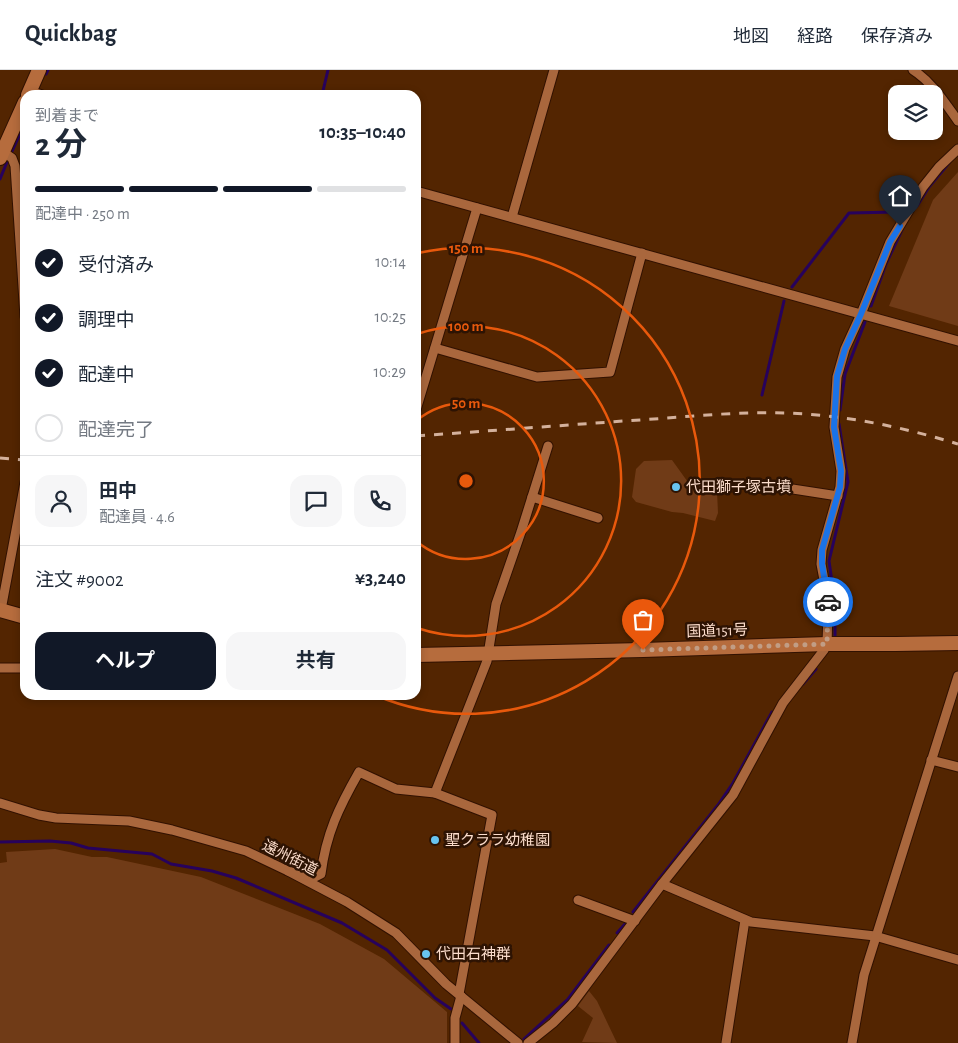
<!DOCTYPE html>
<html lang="ja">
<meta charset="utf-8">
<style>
:root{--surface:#fff;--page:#f6f6f7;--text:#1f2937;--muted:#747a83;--line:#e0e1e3;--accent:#111827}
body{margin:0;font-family:"Alegreya Sans","Noto Sans JP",sans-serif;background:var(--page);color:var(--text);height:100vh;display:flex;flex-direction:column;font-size:19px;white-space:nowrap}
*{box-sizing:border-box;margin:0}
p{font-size:16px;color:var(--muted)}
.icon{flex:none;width:28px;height:28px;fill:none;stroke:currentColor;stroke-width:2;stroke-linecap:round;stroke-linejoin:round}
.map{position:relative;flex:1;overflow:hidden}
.sheet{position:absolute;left:20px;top:20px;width:401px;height:610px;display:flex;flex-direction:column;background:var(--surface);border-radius:15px;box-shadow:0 2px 8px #0003}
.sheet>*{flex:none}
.buttons{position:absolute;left:888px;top:15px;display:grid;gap:10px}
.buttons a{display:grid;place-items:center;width:55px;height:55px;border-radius:10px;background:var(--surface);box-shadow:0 2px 8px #0003;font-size:25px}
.pin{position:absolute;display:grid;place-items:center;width:42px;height:42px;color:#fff;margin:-51px -21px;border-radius:50% 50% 50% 0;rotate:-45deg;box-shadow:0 0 5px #0007}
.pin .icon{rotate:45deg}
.courier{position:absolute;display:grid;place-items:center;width:50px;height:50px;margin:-25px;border:4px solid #1a73e8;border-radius:50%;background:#fff;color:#222;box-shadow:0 1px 6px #0007}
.headline em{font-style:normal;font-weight:700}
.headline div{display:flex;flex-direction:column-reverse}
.headline{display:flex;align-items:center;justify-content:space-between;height:85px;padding:0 15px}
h1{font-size:32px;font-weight:700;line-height:38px}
.bar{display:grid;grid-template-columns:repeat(4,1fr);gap:8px 5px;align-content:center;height:60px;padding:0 15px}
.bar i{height:6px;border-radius:4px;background:var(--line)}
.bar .selected{background:var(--accent)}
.bar p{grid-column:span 4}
.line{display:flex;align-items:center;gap:12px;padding:0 15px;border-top:1px solid var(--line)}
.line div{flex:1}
.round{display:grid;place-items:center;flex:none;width:52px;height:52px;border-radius:15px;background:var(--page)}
ol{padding:0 15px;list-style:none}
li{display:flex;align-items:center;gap:15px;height:55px}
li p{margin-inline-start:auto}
li .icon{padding:5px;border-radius:50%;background:var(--accent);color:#fff;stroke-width:4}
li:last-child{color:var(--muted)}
li i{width:28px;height:28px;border:2px solid var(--line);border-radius:50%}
.primary-button{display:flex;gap:10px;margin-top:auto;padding:10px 15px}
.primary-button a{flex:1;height:58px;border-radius:15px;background:var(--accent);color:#fff;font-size:20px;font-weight:700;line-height:58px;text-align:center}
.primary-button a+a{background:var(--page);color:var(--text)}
header{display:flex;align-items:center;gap:30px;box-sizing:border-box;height:70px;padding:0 25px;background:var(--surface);border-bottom:1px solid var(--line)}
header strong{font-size:24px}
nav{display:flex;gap:28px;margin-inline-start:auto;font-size:18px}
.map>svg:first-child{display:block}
.green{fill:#703b17}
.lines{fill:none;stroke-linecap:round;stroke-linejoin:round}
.stream{stroke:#27025c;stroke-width:3}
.minor-casing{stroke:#311100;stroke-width:11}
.trunk-casing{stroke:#311100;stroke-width:16}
.minor{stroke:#a9673d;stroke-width:9}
.trunk{stroke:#b66c3d;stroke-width:14}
.rail{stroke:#d4b19c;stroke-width:3;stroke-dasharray:9 9;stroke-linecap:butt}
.done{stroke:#c19d85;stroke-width:5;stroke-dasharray:0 9}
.route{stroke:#1a73e8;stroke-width:6}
.ring{fill:none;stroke:#e8590c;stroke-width:2.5}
.poi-dot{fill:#68c4f0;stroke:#2d1303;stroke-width:2}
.labels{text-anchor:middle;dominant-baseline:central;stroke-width:5;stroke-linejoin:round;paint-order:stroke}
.poi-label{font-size:15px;fill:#fcddcc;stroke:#2d1303;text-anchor:start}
.street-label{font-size:15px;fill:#fcddcc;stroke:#2d1303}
.centre{fill:#e8590c;stroke:#2d1303;stroke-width:2.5}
.ring-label{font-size:15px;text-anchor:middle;font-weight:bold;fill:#e8590c;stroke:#2d1303;stroke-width:5;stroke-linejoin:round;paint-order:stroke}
</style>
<header>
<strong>Quickbag</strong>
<nav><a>地図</a><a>経路</a><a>保存済み</a></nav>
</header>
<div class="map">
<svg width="958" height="973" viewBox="0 0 958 973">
<rect width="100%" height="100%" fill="#532501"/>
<g class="green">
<path d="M 958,102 L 958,256 L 889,236 L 933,130 Z"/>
<path d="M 672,390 L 690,415 L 698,411 L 705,418 L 717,421 L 718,443 L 715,451 L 683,443 L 672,442 L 636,432 L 632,427 L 636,399 L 644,391 Z"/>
<path d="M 55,779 L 92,787 L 107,787 L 201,807 L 320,854 L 384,889 L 447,942 L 447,973 L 0,973 L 0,793 L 7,792 L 6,782 Z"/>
<path d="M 589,921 L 597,931 L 617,973 L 582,972 L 593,948 L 578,936 Z"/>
</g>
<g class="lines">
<g class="stream">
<path d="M 46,4 L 48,0"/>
<path d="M 322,25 L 328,0"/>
<path d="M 12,81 L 25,53"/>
<path d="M 0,109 L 7,92"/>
<path d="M 917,136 L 929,117 L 949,93"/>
<path d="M 792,217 L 849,143 L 897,142"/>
<path d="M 871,236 L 886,194 L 902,160"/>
<path d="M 762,325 L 784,231"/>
<path d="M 840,340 L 845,304 L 865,252"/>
<path d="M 835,566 L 835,533 L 829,491 L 848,412 L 839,354"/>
<path d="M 803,614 L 816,599"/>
<path d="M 0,772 L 50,771 L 71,773 L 88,778 L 152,784 L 171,794 L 212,801 L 236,808 L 342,853 L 387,880 L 435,928 L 451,939"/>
<path d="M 633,842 L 718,735 L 733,713 L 772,642"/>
<path d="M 617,863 L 625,854"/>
<path d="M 462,953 L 479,973"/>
<path d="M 524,969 L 568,929 L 609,875"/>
</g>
<g class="minor-casing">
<g id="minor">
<path d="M 913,0 C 932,12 945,33 958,51"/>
<path d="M 30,21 L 42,25"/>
<path d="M 3,82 L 12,88 L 15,96 L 25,247"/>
<path d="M 416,121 L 958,271"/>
<path d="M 512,147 L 554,0"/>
<path d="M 435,278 L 537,307 L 610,302 L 642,183"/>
<path d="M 416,340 L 477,138"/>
<path d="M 760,414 L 838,426"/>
<path d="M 532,427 L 598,448"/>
<path d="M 1,540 L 25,412"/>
<path d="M 0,598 L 25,598"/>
<path d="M 931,690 L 958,697"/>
<path d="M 435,723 L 492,745 L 459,924"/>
<path d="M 0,733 L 39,745 L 56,748 L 129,751 L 172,760 L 246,781 L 288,801 L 347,832 L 396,863 L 446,914 L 518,973"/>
<path d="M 288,801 L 313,808 L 321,804 C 326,764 339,737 359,702 L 396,719 L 435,723 L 487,591 L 496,534 L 521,462 L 548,376"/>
<path d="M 662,814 L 751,852 L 875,866 L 958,890"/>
<path d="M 578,830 L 635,851"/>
<path d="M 455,973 L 455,948 L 461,926"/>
<path d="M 528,973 L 553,953 L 572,934 L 662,814 L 733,725 L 783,633 L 824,580 L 827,574 L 828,541 L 827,526 L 821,494 L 822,480 L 840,417 L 841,401 L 834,357 L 837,307 L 845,279 L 861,244 L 890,172 L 923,117 L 939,97 L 958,79"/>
<path d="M 726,973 L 745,850"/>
<path d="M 852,973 L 864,905 L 958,606"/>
</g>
</g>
<g class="trunk-casing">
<g id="trunk">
<path d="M 28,25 L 39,0"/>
<path d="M 0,88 L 25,32"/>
<path d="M 0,540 L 25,547"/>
<path d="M 416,585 L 643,580 L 827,574 L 896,574 L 958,573"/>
</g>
</g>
<use href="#minor" class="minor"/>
<use href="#trunk" class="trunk"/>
<g class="rail">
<path d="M 416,366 C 486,361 555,356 624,351 C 678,348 733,341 787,343 C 845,345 903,357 958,374"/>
<path d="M 0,388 L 25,390"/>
</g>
</g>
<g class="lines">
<path class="done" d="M 643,580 L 827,574 L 828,532"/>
<path class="route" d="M 828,532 L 822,494 L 822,480 L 840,417 L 841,401 L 834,357 L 837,306 L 845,279 L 861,244 L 890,172 L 900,156"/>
</g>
<g class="ring">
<path d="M416 351A78 78 0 1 1 416 471"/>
<path d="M417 264A155 155 0 1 1 417 558"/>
<path d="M418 183A233 233 0 1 1 375 625"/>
</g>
<g class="poi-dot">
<circle cx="676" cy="417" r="5"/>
<circle cx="435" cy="770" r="5"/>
<circle cx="426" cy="884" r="5"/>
</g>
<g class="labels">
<g class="poi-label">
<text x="686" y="417">代田獅子塚古墳</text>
<text x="445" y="770">聖クララ幼稚園</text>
<text x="436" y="884">代田石神群</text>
</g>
<g class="street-label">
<text transform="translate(717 561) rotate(-2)">国道151号</text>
<text transform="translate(290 788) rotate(27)">遠州街道</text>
</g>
</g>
<circle cx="466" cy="411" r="8" class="centre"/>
<g class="ring-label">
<text x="466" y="183">150 m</text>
<text x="466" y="261">100 m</text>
<text x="466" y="338">50 m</text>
</g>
</svg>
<div class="buttons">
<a><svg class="icon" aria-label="layers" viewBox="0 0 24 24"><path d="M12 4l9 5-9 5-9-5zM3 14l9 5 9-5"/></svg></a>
</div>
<div class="pin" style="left:643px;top:580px;background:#ea580c"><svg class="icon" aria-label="bag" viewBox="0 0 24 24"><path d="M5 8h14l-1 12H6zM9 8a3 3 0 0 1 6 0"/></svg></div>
<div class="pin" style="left:900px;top:156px;background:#1f2937"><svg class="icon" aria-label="home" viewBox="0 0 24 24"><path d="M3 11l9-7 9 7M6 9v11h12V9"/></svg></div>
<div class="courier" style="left:828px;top:532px"><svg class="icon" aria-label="car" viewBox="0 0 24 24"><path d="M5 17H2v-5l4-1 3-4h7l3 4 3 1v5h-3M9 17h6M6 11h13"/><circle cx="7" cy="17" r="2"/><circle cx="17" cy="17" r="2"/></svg></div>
<section class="sheet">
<div class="headline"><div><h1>2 分</h1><p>到着まで</p></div><em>10:35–10:40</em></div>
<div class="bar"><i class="selected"></i><i class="selected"></i><i class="selected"></i><i></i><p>配達中 · 250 m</p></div>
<ol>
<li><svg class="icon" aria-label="check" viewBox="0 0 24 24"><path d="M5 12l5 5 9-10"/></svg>受付済み<p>10:14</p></li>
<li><svg class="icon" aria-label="check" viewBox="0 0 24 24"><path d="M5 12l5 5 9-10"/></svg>調理中<p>10:25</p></li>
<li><svg class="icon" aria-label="check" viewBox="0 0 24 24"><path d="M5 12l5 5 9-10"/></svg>配達中<p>10:29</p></li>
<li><i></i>配達完了</li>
</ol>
<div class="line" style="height:90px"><a class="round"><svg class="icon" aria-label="person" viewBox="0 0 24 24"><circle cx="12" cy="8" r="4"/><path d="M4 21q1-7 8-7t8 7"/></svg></a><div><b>田中</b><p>配達員 · 4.6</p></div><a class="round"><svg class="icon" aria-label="chat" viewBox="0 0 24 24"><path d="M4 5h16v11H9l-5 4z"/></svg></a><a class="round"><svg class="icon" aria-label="phone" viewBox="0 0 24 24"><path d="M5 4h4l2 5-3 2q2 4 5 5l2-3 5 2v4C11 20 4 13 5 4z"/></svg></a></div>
<div class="line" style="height:65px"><div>注文 #9002</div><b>¥3,240</b></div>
<div class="primary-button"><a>ヘルプ</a><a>共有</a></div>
</section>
</div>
